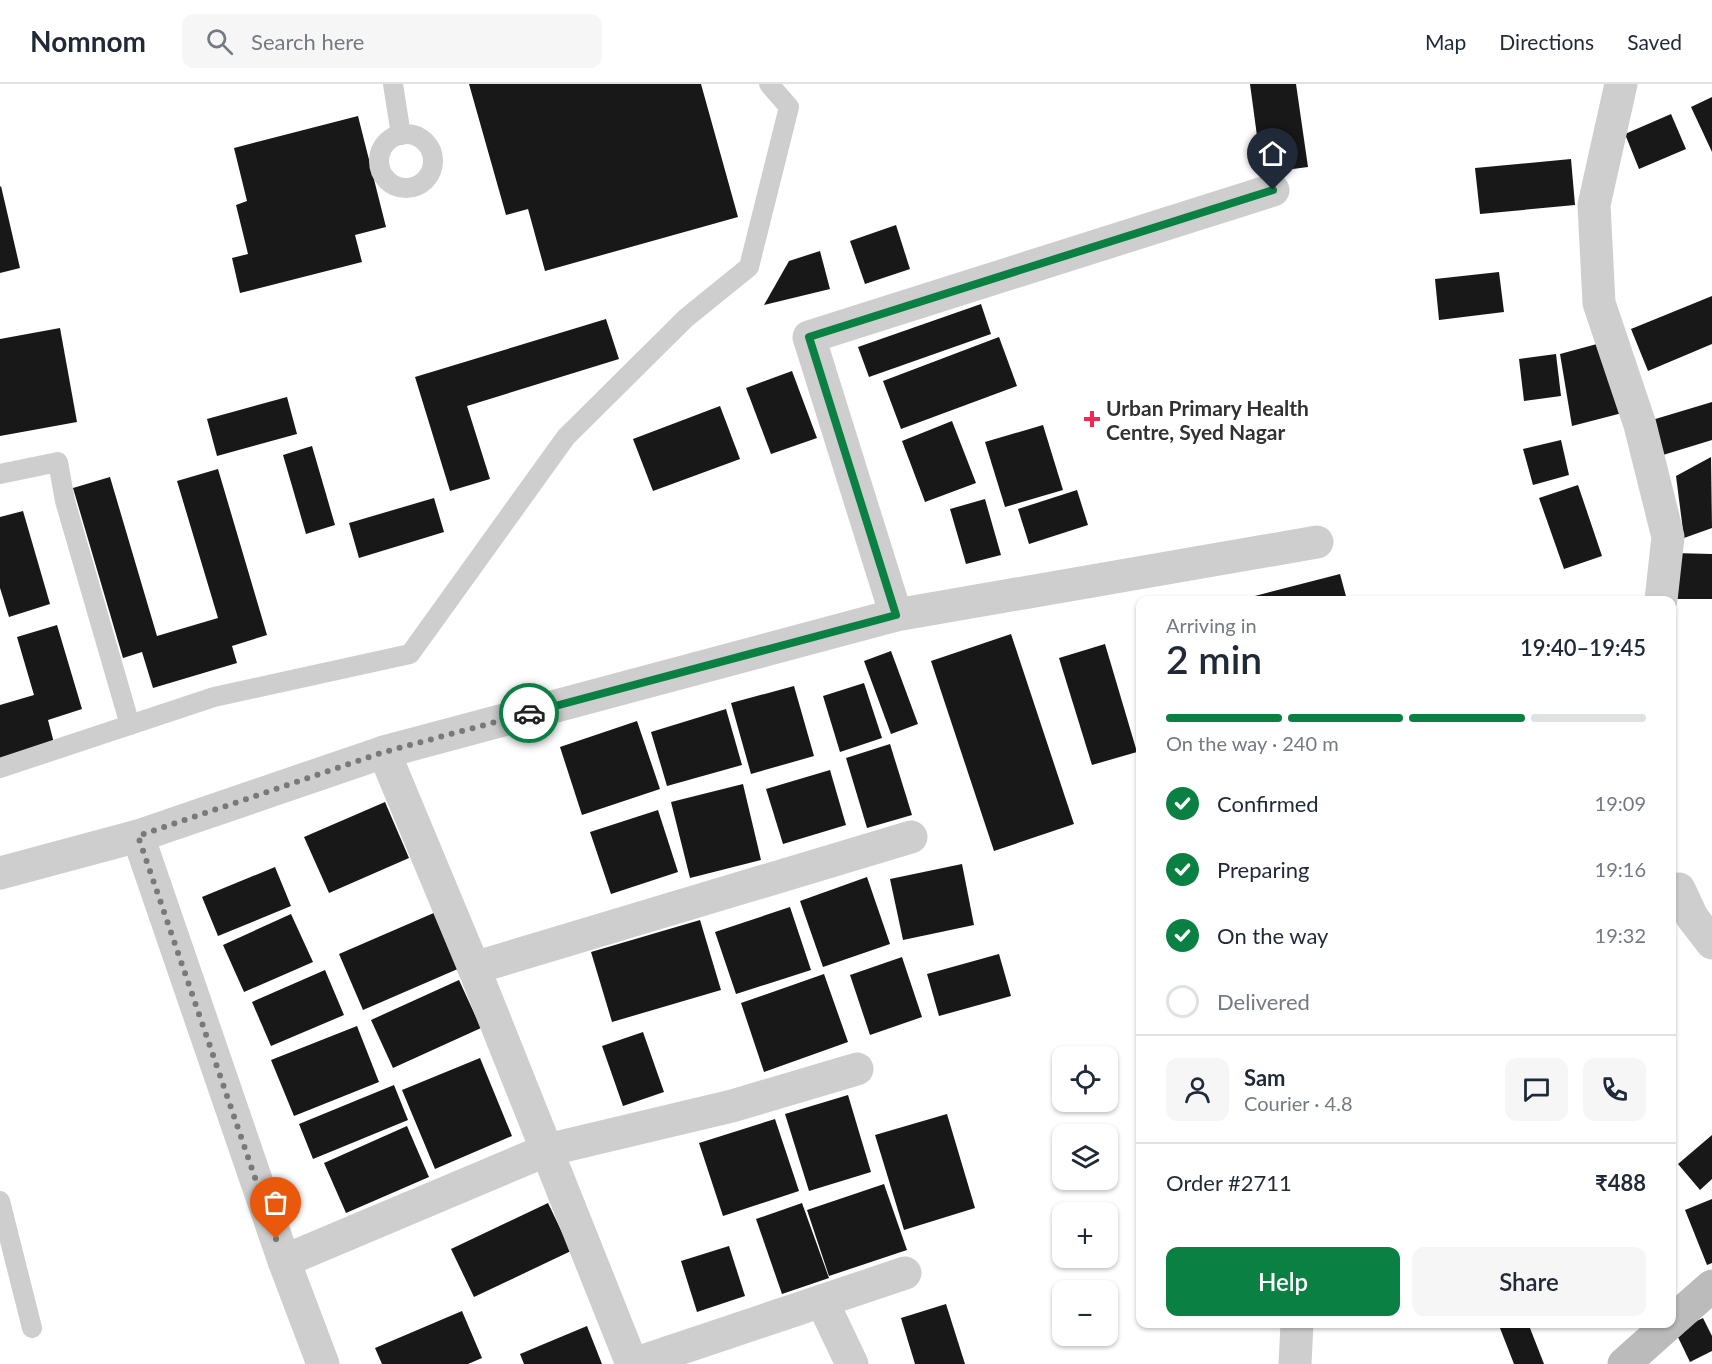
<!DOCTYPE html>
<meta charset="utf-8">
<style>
:root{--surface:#fff;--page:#f6f6f7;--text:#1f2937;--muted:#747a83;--line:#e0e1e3;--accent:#0b8043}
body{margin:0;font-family:Lato,sans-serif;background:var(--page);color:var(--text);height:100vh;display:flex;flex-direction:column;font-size:22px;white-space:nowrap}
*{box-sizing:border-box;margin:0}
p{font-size:20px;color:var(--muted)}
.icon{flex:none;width:33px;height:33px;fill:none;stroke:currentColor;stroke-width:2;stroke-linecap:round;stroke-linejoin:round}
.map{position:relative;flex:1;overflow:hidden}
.side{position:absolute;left:1136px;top:512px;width:540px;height:732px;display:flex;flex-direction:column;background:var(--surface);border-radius:12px;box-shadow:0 2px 4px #0004}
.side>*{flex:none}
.buttons{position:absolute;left:1052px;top:962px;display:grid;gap:12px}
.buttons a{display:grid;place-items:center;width:66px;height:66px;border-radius:12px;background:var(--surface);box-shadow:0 2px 4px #0004;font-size:30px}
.pin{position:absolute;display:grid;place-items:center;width:51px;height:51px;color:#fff;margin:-62px -26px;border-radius:50% 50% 50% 0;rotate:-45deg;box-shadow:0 0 6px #0007}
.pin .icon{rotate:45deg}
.courier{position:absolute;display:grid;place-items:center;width:60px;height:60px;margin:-30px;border:4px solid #0b8043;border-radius:50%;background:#fff;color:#222;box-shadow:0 2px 8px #0007}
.head em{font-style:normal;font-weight:600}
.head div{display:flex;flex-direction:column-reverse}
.head{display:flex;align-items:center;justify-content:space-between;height:102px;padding:0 30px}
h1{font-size:39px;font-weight:600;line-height:45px}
.bar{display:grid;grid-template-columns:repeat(4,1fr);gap:9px 6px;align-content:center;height:72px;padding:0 30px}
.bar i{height:8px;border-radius:4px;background:var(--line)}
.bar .on{background:var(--accent)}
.bar p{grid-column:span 4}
.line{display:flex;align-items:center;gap:15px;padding:0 30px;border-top:2px solid var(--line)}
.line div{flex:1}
.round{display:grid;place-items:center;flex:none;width:63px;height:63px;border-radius:12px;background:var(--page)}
ol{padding:0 30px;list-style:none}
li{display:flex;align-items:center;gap:18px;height:66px}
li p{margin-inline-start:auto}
li .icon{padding:6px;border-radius:50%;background:var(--accent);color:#fff;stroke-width:4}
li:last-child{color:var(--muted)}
li i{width:33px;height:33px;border:3px solid var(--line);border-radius:50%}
.cta{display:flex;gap:12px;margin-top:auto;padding:12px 30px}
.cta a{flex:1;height:69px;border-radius:12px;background:var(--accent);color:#fff;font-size:24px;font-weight:600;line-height:69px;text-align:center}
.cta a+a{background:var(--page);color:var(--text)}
header{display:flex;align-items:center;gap:36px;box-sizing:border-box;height:84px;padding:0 30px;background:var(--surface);border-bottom:2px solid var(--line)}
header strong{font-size:28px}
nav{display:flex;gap:33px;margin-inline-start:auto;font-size:21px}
.search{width:420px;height:54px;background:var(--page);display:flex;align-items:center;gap:15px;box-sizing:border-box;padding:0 21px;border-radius:12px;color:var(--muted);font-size:22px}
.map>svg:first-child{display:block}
.building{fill:#181818}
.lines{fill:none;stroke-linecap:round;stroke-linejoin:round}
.lane{stroke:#cecece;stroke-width:20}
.street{stroke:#cecece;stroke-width:33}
.secondary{stroke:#bbb;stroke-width:33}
.done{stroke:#797979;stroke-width:6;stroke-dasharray:0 10.8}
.route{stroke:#0b8043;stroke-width:8}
.poi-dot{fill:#f42752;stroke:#fff;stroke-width:2}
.labels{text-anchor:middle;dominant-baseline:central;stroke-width:6;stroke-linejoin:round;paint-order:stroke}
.poi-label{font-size:21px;font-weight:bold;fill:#313131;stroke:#fff;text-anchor:start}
</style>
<header>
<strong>Nomnom</strong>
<div class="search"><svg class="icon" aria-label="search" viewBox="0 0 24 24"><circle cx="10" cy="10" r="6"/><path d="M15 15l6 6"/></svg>Search here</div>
<nav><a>Map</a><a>Directions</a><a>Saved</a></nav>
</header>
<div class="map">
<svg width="1712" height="1280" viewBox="0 0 1712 1280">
<rect width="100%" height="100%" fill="#fff"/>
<g class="building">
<path d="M 469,0 L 701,0 L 738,133 L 545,187 L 528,125 L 506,131 Z"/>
<path d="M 1250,0 L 1296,0 L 1308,83 L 1262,89 Z"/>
<path d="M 1712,13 L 1712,68 L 1691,23 Z"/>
<path d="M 1671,30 L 1686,65 L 1639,85 L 1625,50 Z"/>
<path d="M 358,32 L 386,143 L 355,151 L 362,178 L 240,209 L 232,174 L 248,170 L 236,121 L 247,117 L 234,64 Z"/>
<path d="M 1571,75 L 1575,121 L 1480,130 L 1475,84 Z"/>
<path d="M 1,102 L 20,184 L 0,189 L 0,103 Z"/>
<path d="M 896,141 L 910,185 L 865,200 L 850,157 Z"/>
<path d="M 820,167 L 830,205 L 764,221 L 789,177 Z"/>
<path d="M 1499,188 L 1504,228 L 1439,236 L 1435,195 Z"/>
<path d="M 1712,212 L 1712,260 L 1648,287 L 1631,245 Z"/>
<path d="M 981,220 L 991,250 L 869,293 L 858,263 Z"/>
<path d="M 606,235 L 619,275 L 467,322 L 490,395 L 450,407 L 415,293 Z"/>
<path d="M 60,244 L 77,338 L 0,352 L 0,255 Z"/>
<path d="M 999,253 L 1017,302 L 901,345 L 883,297 Z"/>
<path d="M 1608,257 L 1630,327 L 1572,342 L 1560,270 Z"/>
<path d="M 1556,270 L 1561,312 L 1524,317 L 1519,275 Z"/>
<path d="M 792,287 L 817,354 L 771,370 L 746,304 Z"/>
<path d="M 287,313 L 297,350 L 217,372 L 207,335 Z"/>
<path d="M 1712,318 L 1712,356 L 1663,371 L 1652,336 Z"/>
<path d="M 720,322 L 740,375 L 653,407 L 633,355 Z"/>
<path d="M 952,337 L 976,399 L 925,418 L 902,357 Z"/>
<path d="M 1043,341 L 1063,406 L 1005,423 L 985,358 Z"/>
<path d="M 1561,356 L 1569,391 L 1533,401 L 1523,365 Z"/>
<path d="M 312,362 L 335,441 L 306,450 L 283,371 Z"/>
<path d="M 1711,373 L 1712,444 L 1684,454 L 1676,392 Z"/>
<path d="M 218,385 L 267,551 L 232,562 L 237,579 L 153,604 L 142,568 L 123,574 L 73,404 L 110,393 L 157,552 L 218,534 L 177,397 Z"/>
<path d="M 1578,401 L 1602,472 L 1564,485 L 1539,414 Z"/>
<path d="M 1077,406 L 1088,441 L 1029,460 L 1018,425 Z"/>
<path d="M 434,414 L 444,448 L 359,474 L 349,439 Z"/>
<path d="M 985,415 L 1001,471 L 966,480 L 950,425 Z"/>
<path d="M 23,427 L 50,520 L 9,533 L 0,504 L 0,433 Z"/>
<path d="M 1674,469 L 1712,470 L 1712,515 L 1674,515 Z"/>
<path d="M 1340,490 L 1347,516 L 1252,516 L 1251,513 Z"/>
<path d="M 57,541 L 82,625 L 48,636 L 54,659 L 0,675 L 0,621 L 34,611 L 17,553 Z"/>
<path d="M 1011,550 L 1074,740 L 994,767 L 931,577 Z"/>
<path d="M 1105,560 L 1137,668 L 1092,681 L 1059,574 Z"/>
<path d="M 891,567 L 918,640 L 891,650 L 864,577 Z"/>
<path d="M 864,599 L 882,654 L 840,668 L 823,612 Z"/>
<path d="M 794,602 L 814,672 L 751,690 L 731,619 Z"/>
<path d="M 726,625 L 742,681 L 667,702 L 651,648 Z"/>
<path d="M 637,637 L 660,705 L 582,731 L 560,663 Z"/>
<path d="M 890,660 L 912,731 L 867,744 L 846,674 Z"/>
<path d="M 830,686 L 846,741 L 783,760 L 766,705 Z"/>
<path d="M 743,700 L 761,776 L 690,794 L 671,718 Z"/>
<path d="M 385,718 L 409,774 L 329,809 L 304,753 Z"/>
<path d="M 658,726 L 678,788 L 611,810 L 590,748 Z"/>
<path d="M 962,780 L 974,841 L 903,856 L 890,795 Z"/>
<path d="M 275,783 L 291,822 L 218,852 L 202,813 Z"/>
<path d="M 867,793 L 890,860 L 823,883 L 800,817 Z"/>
<path d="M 790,823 L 811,886 L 736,910 L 715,848 Z"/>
<path d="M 436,828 L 460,884 L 363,926 L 339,870 Z"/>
<path d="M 291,830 L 313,878 L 244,908 L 223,861 Z"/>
<path d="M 700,836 L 721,906 L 612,938 L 591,868 Z"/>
<path d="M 999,870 L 1011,912 L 939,932 L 927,890 Z"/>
<path d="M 902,873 L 922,933 L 870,951 L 850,891 Z"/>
<path d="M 325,886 L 344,931 L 271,962 L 252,918 Z"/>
<path d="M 824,890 L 848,958 L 764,988 L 741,919 Z"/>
<path d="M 459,896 L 481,944 L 393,984 L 371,936 Z"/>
<path d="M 357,942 L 379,998 L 294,1032 L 271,976 Z"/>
<path d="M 643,948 L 664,1008 L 623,1022 L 602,962 Z"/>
<path d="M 480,974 L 512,1052 L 435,1085 L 402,1006 Z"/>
<path d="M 394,1001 L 408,1036 L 313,1075 L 299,1040 Z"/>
<path d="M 848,1011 L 871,1088 L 809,1107 L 785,1030 Z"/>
<path d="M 947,1030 L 975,1124 L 904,1146 L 875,1051 Z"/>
<path d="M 775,1035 L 799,1107 L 723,1132 L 699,1059 Z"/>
<path d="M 407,1042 L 429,1093 L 346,1129 L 324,1079 Z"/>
<path d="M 1712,1051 L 1712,1095 L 1700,1106 L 1678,1080 Z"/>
<path d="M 884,1100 L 907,1166 L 829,1192 L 807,1126 Z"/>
<path d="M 1712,1115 L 1712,1179 L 1707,1181 L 1685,1126 Z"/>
<path d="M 548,1119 L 571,1167 L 474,1213 L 451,1165 Z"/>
<path d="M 802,1119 L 829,1194 L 782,1210 L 756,1135 Z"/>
<path d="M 729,1162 L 745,1212 L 697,1228 L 681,1177 Z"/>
<path d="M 946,1220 L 965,1280 L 915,1280 L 901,1234 Z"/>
<path d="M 462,1227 L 482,1274 L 468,1280 L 382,1280 L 375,1264 Z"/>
<path d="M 1703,1234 L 1712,1252 L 1712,1267 L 1690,1278 L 1675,1247 Z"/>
<path d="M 1498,1239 L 1528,1239 L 1544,1280 L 1514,1280 Z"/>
<path d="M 587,1242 L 602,1280 L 524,1280 L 520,1270 Z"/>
</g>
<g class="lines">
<g class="lane">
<path d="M 393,0 L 401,51"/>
<circle cx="406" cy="77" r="27"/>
<path d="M 0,390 L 58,378 L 65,417 L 130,641"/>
<path d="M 0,684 L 214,613 L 410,570 L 566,353 L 686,234 L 749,183 L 789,23 L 769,0"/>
<path d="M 0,1117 L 32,1244"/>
</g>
<g class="street">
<path d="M 1621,0 L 1594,121 L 1599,219 L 1640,341 L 1668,453 L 1661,516"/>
<path d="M 896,531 L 809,253 L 1273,106"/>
<path d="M 384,668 L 474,884 L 632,1280"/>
<path d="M 138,752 L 284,1177 L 323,1280"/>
<path d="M 0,789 L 138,752 L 384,668 L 896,531 L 1317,458"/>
<path d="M 1671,808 L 1679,805 L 1692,833 L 1712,859"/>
<path d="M 474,884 L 911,753"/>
<path d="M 284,1177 L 547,1066 L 732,1022 L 857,985"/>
<path d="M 822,1217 L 852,1280"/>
<path d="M 634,1280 L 905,1189"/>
<path d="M 1295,1280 L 1297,1239"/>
</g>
<g class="secondary">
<path d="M 1671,1238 L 1712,1202"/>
<path d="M 1624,1280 L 1670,1239"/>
</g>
</g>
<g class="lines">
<path class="done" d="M 276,1155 L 138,752 L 384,668 L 529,629"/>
<path class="route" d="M 529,629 L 896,531 L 809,253 L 1273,106"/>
</g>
<path class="poi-dot" d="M1089 326h6v6h6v6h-6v6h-6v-6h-6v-6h6z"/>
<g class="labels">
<g class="poi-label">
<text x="1106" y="323">Urban Primary Health<tspan x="1106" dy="24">Centre, Syed Nagar</tspan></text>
</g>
</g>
</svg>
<div class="buttons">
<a><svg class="icon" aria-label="locate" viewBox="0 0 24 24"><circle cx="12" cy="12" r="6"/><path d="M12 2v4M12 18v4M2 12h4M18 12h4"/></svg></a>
<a><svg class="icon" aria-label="layers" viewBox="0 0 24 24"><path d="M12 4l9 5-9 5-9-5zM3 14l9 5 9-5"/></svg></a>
<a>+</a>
<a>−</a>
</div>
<div class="pin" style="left:276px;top:1155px;background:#ea580c"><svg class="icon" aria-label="bag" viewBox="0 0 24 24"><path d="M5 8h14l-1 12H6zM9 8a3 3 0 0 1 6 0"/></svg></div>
<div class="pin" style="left:1273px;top:106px;background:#1f2937"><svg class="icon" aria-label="home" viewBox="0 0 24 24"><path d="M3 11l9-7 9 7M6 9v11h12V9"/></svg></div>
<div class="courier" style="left:529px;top:629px"><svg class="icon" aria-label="car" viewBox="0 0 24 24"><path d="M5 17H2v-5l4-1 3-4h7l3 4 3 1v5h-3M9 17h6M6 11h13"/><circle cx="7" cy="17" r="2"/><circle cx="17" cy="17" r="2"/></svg></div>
<section class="side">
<div class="head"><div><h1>2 min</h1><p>Arriving in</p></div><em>19:40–19:45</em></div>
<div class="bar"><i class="on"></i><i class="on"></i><i class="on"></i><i></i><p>On the way · 240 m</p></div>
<ol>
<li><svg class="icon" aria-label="check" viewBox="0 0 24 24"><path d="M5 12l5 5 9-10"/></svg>Confirmed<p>19:09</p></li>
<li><svg class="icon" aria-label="check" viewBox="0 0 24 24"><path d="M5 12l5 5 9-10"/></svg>Preparing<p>19:16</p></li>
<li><svg class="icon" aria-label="check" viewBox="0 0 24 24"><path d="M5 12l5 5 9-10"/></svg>On the way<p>19:32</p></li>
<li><i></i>Delivered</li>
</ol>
<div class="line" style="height:108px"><a class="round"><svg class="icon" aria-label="person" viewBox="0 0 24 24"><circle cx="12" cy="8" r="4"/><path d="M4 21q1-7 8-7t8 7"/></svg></a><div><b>Sam</b><p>Courier · 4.8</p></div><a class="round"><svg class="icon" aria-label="chat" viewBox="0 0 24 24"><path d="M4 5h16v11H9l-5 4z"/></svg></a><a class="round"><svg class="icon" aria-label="phone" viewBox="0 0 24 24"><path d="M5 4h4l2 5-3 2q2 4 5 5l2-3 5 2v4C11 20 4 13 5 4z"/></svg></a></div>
<div class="line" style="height:78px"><div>Order #2711</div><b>₹488</b></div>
<div class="cta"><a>Help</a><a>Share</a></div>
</section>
</div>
